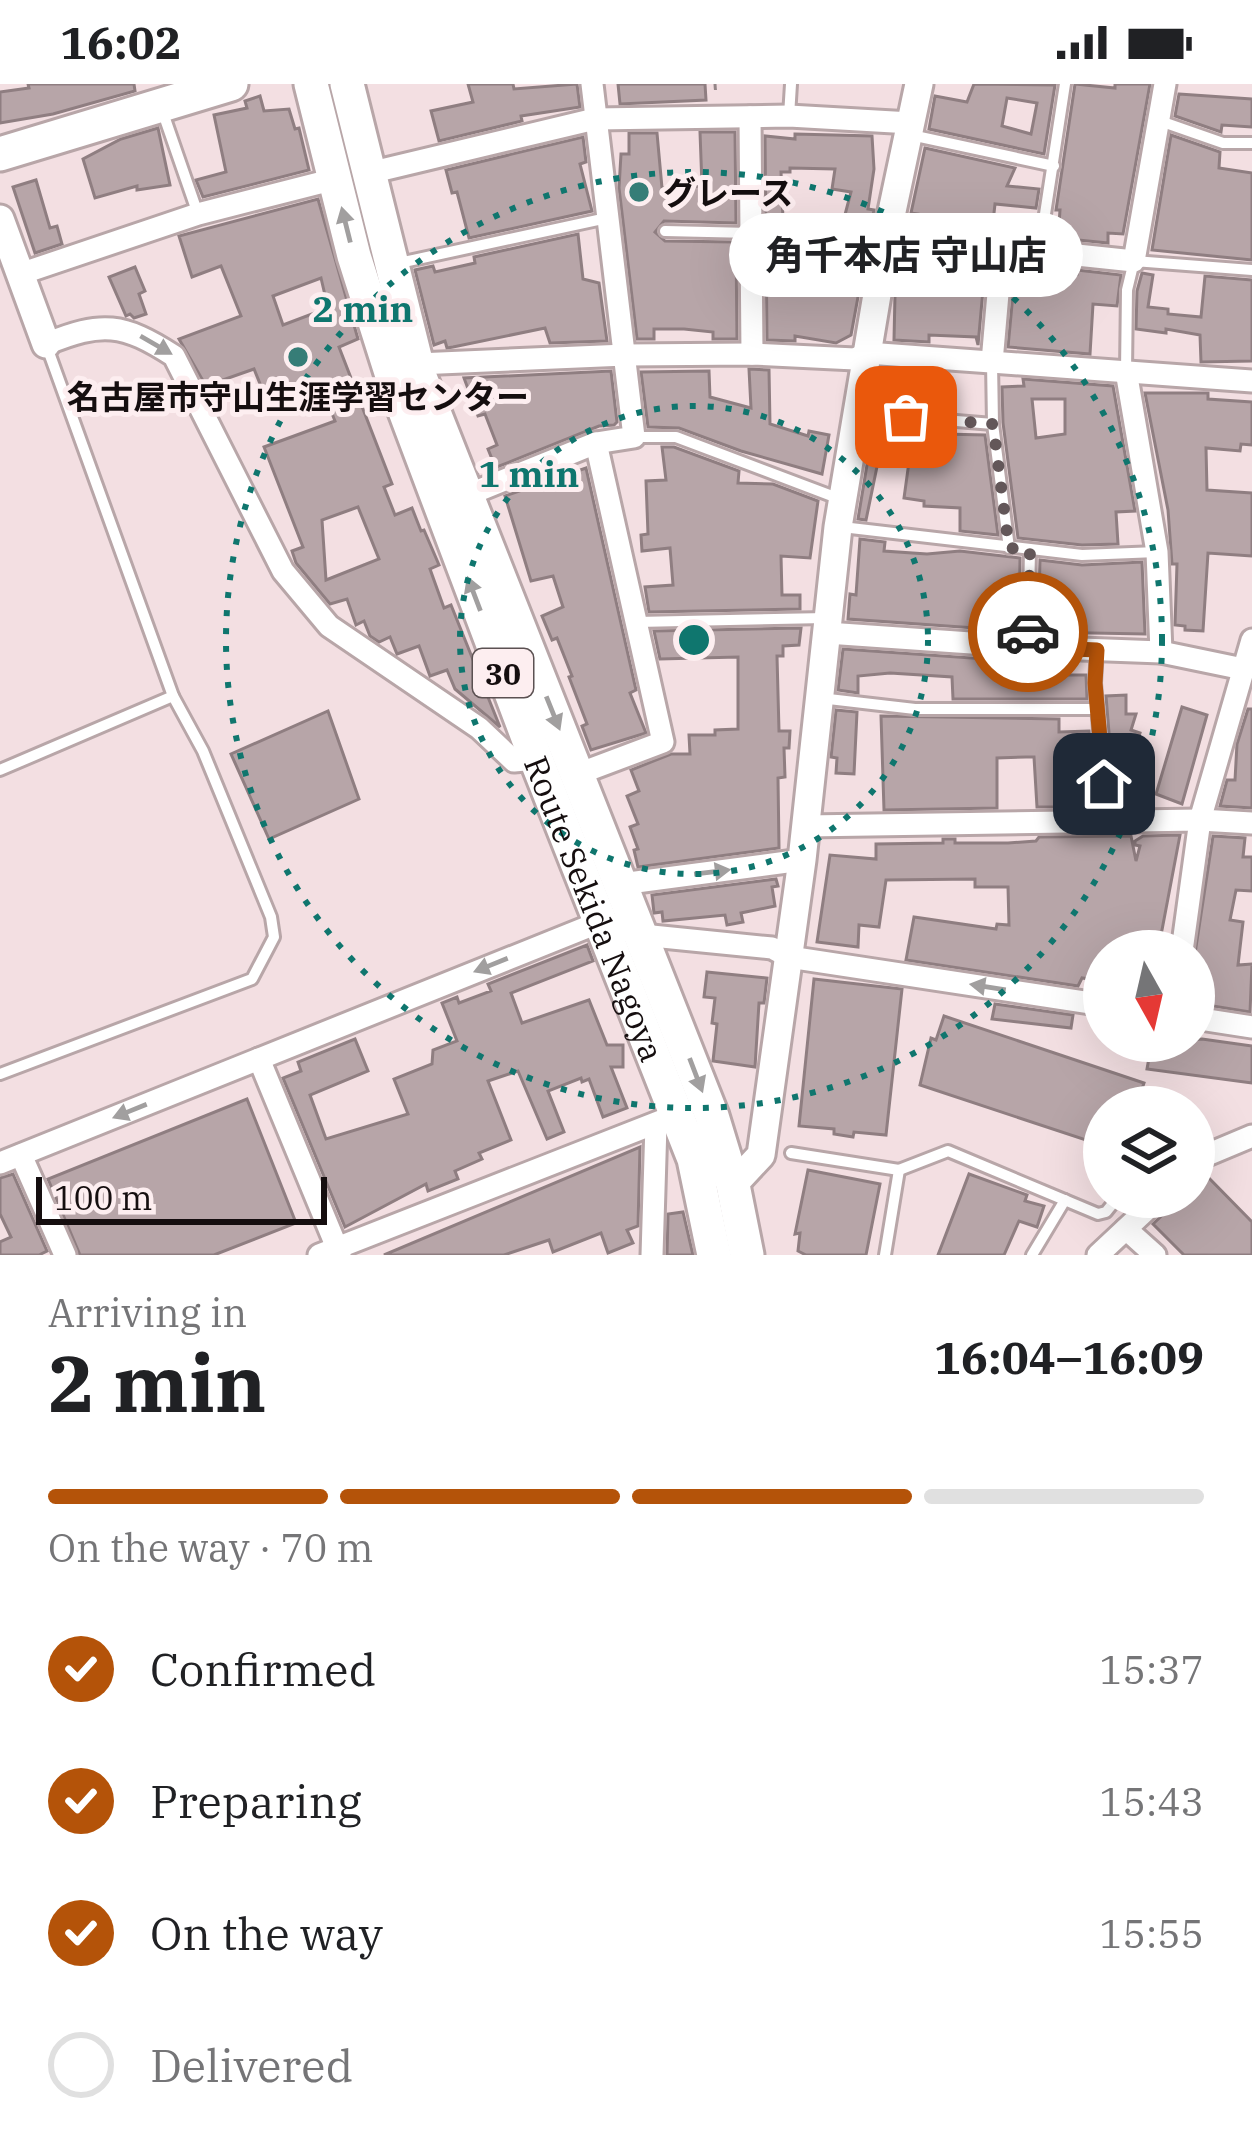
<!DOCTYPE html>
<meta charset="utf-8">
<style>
:root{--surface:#fff;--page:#f6f6f6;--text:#202124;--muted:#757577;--line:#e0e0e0;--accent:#b45309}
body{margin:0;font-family:"IBM Plex Serif","Noto Sans JP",serif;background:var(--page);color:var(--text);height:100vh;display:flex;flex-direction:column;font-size:45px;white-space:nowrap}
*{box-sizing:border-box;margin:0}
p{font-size:39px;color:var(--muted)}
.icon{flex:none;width:66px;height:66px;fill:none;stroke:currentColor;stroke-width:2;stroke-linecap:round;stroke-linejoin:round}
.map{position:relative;height:1171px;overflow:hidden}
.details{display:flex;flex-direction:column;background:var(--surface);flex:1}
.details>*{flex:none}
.needle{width:78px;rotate:172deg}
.fabs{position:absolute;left:1083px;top:846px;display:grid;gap:24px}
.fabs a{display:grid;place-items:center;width:132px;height:132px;border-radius:50%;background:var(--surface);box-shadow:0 12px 48px #0002;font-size:60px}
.scale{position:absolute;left:36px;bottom:30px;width:291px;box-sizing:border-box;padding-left:12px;border:6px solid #150e0f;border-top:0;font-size:33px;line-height:42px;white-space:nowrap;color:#150e0f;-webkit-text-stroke:9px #fdeef0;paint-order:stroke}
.pin{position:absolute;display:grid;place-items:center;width:102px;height:102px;color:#fff;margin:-51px;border-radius:24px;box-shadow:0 6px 18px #0006}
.courier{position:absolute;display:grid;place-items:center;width:120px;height:120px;margin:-60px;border:9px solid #b45309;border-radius:50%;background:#fff;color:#222;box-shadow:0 3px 15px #0007}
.bubble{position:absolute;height:84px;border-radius:42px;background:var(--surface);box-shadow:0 12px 48px #0002;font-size:39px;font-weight:700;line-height:84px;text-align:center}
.overview em{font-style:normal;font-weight:700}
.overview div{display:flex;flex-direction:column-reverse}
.overview{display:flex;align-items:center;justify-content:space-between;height:204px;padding:0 48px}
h1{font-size:78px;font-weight:700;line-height:90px}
.bar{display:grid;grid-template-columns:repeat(4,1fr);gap:18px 12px;align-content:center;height:144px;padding:0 48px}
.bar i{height:15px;border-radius:9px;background:var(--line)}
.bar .current{background:var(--accent)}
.bar p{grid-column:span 4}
ol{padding:0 48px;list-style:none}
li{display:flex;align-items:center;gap:36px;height:132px}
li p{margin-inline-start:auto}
li .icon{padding:12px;border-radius:50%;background:var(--accent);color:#fff;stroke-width:4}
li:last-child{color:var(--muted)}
li i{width:66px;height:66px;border:6px solid var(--line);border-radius:50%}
.status{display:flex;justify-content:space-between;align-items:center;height:84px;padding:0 60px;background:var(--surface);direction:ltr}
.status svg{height:33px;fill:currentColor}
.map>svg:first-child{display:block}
.building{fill:#b7a5a8;stroke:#8f7e81;stroke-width:3;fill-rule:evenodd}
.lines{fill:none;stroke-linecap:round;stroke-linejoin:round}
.service-casing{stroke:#b8a6a8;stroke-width:16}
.minor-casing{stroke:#b8a6a8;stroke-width:27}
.tertiary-casing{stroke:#b8a6a8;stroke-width:33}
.primary-casing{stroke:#b8a6a8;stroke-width:39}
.path{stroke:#948688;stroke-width:3;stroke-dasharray:6 9;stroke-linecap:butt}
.service{stroke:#fff;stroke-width:10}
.minor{stroke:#fff;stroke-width:21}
.tertiary{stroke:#fff;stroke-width:27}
.primary{stroke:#fff;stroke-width:33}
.oneway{fill:#a19f9f}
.done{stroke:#635759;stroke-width:12;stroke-dasharray:0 21.6}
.route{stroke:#b45309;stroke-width:15}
.ring{fill:none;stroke:#0f766e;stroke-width:6;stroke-dasharray:6 12}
.poi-dot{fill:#367d77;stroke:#fdeef0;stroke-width:4.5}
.labels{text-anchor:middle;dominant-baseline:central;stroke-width:10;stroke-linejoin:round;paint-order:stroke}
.shield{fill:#fdeef0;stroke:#5b5152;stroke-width:3}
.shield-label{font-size:30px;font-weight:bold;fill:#150e0f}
.poi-label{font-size:33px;font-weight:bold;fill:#150e0f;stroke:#fdeef0;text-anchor:start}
.street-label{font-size:33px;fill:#150e0f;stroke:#fdeef0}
.centre{fill:#0f766e;stroke:#fdeef0;stroke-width:6}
.ring-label{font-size:36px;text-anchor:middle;font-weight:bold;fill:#0f766e;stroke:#fdeef0;stroke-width:10;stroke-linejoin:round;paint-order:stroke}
</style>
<div class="status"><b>16:02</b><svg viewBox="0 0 49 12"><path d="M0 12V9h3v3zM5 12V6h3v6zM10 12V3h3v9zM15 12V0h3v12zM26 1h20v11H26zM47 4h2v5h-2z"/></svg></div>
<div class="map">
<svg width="1252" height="1171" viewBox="0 0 1252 1171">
<rect width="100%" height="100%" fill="#f3dfe2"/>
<g class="building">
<path d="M 28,0 L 134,0 L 135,7 L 53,30 L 0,39 L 0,8 L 29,4 Z"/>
<path d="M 468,0 L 513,0 L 514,5 L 577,0 L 580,23 L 521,32 L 522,37 L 439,57 L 431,27 L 473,18 Z"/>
<path d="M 618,0 L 705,0 L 706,16 L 620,20 Z"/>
<path d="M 974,0 L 1055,1 L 1044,70 L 929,45 L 935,12 L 967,18 ZM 1007,14 L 1037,19 L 1031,50 L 1002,42 Z"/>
<path d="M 1075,0 L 1115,4 L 1115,0 L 1150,0 L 1123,150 L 1108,149 L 1108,159 L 1058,154 L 1060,126 L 1056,126 Z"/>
<path d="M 1179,10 L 1252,15 L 1252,43 L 1222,41 L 1221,48 L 1175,32 Z"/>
<path d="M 260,12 L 264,27 L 289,25 L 295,45 L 299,44 L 309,86 L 203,113 L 196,96 L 226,88 L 214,31 L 247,24 L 245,17 Z"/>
<path d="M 158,44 L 170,101 L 137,106 L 137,102 L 95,114 L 83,75 L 121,55 Z"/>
<path d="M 700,48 L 735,48 L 736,139 L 664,137 L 655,148 L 665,157 L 736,158 L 737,255 L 713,255 L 713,248 L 684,245 L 654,245 L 654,255 L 637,255 L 619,104 L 621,70 L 629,70 L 629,49 L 657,49 L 662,104 L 702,102 Z"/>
<path d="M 795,50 L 872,52 L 874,85 L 868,125 L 874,126 L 851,251 L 836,259 L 795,252 L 795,257 L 767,256 L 765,52 L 795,55 ZM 790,84 L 835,85 L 832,105 L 851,108 L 842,142 L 783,135 L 781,88 L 790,88 ZM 768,157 L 810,165 L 801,204 L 771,203 Z"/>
<path d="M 1171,51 L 1220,68 L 1219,84 L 1252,89 L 1252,176 L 1152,166 Z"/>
<path d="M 583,53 L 586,78 L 580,80 L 592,127 L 469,154 L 457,108 L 452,109 L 446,86 Z"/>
<path d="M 925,64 L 1015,84 L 1007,102 L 1039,105 L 1036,124 L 995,120 L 992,147 L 917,139 L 918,130 L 911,129 Z"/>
<path d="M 36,96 L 50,144 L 57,142 L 62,160 L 35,169 L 13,103 Z"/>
<path d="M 318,115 L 358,255 L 339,263 L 392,400 L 384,403 L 395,431 L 412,424 L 421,447 L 424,446 L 439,481 L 430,485 L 444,524 L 451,521 L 500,643 L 455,605 L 447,586 L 430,592 L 419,562 L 397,570 L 390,553 L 379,558 L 370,552 L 364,537 L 356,541 L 347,515 L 330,520 L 296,479 L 292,467 L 303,463 L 264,363 L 335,337 L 319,297 L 267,317 L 254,285 L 206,302 L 179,255 L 241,232 L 221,182 L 192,193 L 179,152 ZM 321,194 L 328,224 L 283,241 L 273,212 ZM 358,423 L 379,475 L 326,496 L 322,436 Z"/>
<path d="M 578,150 L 583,195 L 599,199 L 607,257 L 550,259 L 545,244 L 453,263 L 447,264 L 445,257 L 434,261 L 415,186 L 433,182 L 435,188 L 475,179 L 474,173 Z"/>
<path d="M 954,182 L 985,184 L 978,261 L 976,253 L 929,251 L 929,258 L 894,256 L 895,211 L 952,209 Z"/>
<path d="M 135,183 L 145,207 L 139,210 L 146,230 L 134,234 L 130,230 L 126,232 L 109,193 Z"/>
<path d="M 1077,186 L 1121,191 L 1117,222 L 1093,220 L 1090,270 L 1008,263 L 1014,199 L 1048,203 L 1053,187 L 1077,190 Z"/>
<path d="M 1142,189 L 1153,191 L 1148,223 L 1168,225 L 1168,230 L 1201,233 L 1205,192 L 1252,196 L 1252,277 L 1201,278 L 1200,251 L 1166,245 L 1166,249 L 1136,245 L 1137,207 Z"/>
<path d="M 749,285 L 769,286 L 770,340 L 808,352 L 809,347 L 829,351 L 822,390 L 741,367 L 679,344 L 648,343 L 641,288 L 709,287 L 710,313 L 751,324 Z"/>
<path d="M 611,287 L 617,338 L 614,341 L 599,342 L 497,383 L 494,380 L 488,365 L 497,361 L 485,330 L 478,332 L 464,294 Z"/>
<path d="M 915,287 L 948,290 L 945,326 L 911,323 Z"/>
<path d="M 1023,295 L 1113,302 L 1135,427 L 1116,428 L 1118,460 L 1082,461 L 1018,454 L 1003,339 L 1002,303 L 1024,302 ZM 1032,315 L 1065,315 L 1065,350 L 1036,354 Z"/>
<path d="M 1145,309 L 1208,309 L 1208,315 L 1252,318 L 1252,361 L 1241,360 L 1240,367 L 1206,364 L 1207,406 L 1252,409 L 1252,472 L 1208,469 L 1203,547 L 1185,546 L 1185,542 L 1175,541 L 1177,480 L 1172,480 L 1168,426 Z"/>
<path d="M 914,343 L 943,346 L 943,350 L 985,351 L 998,451 L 960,447 L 960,424 L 924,422 L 924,417 L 904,414 L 909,378 L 879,373 L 866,436 L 858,435 L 871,357 L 913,363 Z"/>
<path d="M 662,363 L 674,363 L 739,387 L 738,399 L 773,400 L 818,417 L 810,474 L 781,472 L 782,511 L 800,511 L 800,525 L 649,528 L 645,503 L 673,501 L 670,464 L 642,467 L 641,451 L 648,450 L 646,397 L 666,396 Z"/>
<path d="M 586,384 L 636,606 L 630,609 L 646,649 L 591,666 L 582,642 L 587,640 L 569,593 L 572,592 L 557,554 L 552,556 L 542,532 L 563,523 L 553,492 L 531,497 L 505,412 Z"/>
<path d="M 860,455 L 885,458 L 884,467 L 927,470 L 960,467 L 1020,474 L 1019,547 L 848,535 L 850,510 L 856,511 Z"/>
<path d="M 1040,476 L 1082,481 L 1142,478 L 1145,550 L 1038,548 Z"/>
<path d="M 801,544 L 799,561 L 783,562 L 783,572 L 777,572 L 779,647 L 790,647 L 789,664 L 784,664 L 785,693 L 778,694 L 779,764 L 638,783 L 634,766 L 638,765 L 630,743 L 638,740 L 627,712 L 639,707 L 631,686 L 671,670 L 690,670 L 689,651 L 715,651 L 715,646 L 738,645 L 738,573 L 660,575 L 654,547 Z"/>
<path d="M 843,565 L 1045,579 L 1045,591 L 1086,591 L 1087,615 L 953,615 L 952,593 L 890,589 L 858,592 L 858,609 L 838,606 Z"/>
<path d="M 1126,611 L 1126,630 L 1136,630 L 1131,646 L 1140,649 L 1132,675 L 1126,673 L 1126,684 L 1120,684 L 1124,709 L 1114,710 L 1106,612 Z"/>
<path d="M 1182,623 L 1207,631 L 1182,720 L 1156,710 Z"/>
<path d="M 1248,625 L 1252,625 L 1252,724 L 1220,722 L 1227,696 L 1235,696 L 1237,660 Z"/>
<path d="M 836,626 L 857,628 L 854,690 L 836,689 L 837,674 L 831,673 Z"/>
<path d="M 328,627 L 359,715 L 269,755 L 231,670 Z"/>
<path d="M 881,632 L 1059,635 L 1059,648 L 1089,647 L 1096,723 L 1037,723 L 1034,673 L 1026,673 L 997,674 L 997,724 L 884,726 Z"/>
<path d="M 1180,751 L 1158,867 L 1104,867 L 1104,897 L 1082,894 L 1078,902 L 906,876 L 914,833 L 996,845 L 997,840 L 1009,841 L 1008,803 L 975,803 L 975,795 L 886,796 L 879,843 L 859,841 L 858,863 L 817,858 L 830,771 L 876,775 L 876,760 L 943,759 L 943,755 L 955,755 L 955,759 L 1008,759 L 1036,757 L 1039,753 L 1131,752 L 1136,777 L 1140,762 L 1135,761 L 1135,757 L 1143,752 Z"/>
<path d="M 1213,752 L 1245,754 L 1243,773 L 1252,773 L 1252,807 L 1236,806 L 1230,836 L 1243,838 L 1238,881 L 1252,880 L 1250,928 L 1194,919 L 1194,876 Z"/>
<path d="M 776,795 L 778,802 L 772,803 L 775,822 L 741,829 L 743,838 L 727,841 L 725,831 L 663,837 L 662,828 L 654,829 L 652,811 Z"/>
<path d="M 587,861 L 593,877 L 511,909 L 522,939 L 589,916 L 607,961 L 623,961 L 623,983 L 611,983 L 627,1024 L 603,1033 L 589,995 L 582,998 L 581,994 L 548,1007 L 564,1048 L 547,1055 L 518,987 L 488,997 L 511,1056 L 479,1069 L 482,1075 L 455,1087 L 458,1095 L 428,1107 L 426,1100 L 345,1143 L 283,994 L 301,987 L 298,978 L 355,955 L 368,987 L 310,1011 L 326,1055 L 408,1030 L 394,995 L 432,980 L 433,966 L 457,957 L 442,919 L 457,913 L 459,919 L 491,907 L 488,900 Z"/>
<path d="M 707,888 L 767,894 L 764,919 L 759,919 L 755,983 L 713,977 L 717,940 L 712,939 L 715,914 L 704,913 Z"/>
<path d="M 814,895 L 902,905 L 886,1051 L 854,1048 L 853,1053 L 834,1050 L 834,1045 L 799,1042 Z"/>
<path d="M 995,920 L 1073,931 L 1071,944 L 992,935 Z"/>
<path d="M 944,932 L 1144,999 L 1136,1023 L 1104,1023 L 1104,1062 L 920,1001 L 931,954 L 936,956 Z"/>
<path d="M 1202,955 L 1252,962 L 1252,999 L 1147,985 L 1152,957 Z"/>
<path d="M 247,1015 L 296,1139 L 214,1171 L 80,1171 L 48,1095 Z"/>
<path d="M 640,1063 L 638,1142 L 627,1146 L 633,1159 L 608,1169 L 601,1149 L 553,1168 L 549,1156 L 504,1171 L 384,1171 Z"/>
<path d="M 808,1086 L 880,1100 L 866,1171 L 806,1171 L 798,1167 L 800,1149 L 795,1150 Z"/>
<path d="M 13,1090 L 47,1167 L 39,1171 L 0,1171 L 0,1158 L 11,1153 L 0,1130 L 0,1094 Z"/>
<path d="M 969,1090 L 1027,1111 L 1025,1117 L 1044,1122 L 1037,1143 L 1019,1137 L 1004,1171 L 938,1171 Z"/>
<path d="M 1205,1090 L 1252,1138 L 1252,1171 L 1184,1171 L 1153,1140 L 1171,1123 L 1175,1113 L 1194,1113 L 1194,1095 Z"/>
<path d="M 683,1128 L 693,1171 L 667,1171 L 668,1130 Z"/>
</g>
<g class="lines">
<g class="service-casing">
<g id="service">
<path d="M 162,26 L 198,130"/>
<path d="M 789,32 L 791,0"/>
<path d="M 1160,37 L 1223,59 L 1252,59"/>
<path d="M 911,51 L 1054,82"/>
<path d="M 665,147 L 751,149"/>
<path d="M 1039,169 L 1065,0"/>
<path d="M 399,179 L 607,134"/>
<path d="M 992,278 L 993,340 L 1009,464"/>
<path d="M 1126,287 L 1127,206 L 1134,177 L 1252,186"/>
<path d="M 859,329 L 993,340"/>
<path d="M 634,353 L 676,353 L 840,415"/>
<path d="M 842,443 L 1082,471 L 1157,468"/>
<path d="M 637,538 L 826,534"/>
<path d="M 1028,563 L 1030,466"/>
<path d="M 1097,565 L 1095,599 L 1107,738"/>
<path d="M 820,614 L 915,625 L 1098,625"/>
<path d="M 0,686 L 173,612"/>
<path d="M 0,990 L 252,895 L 274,853 L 271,833 L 203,667 L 173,612 L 47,263"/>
<path d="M 791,1069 L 899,1086 L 885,1171"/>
<path d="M 899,1086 L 948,1067 L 1098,1130 L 1106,1128 L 1118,1113"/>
<path d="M 1032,1171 L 1065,1116"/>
</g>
</g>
<g class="minor-casing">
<g id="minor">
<path d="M 750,33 L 752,270"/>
<path d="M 369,89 L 595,35 L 789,32 L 911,39"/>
<path d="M 887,151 L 1134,177 L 1165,0"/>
<path d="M 20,190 L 198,130 L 335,95"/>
<path d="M 46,260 C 102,237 123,239 174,272 L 283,487 L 329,542 L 479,644 L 514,677 L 536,675"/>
<path d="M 992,278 L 1002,164"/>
<path d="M 417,280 L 625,271 L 752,270 L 855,275 L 867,269 L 1252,297"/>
<path d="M 1126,287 L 1157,468 L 1161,568"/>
<path d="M 465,412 L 596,359 L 634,353 L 592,0"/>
<path d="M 827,549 L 1028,563 L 1161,568 L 1243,585"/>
<path d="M 578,690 L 663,658 L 596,359"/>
<path d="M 806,742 L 1200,736 L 1252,739"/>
<path d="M 621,800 L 802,776"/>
<path d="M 1182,867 L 1200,736 L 1252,556"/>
<path d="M 1194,934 L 1252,943"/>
<path d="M 259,975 L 340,1171"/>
<path d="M 21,1071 L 65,1171"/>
<path d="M 0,1079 L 600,838 L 642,851 L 772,864 L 789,873 L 1104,921"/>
<path d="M 1194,1080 L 1202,1073 L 1252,1052"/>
<path d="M 1126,1145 L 1155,1171"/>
<path d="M 319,1171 L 676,1031"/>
<path d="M 652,1171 L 656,1040"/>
<path d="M 1098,1171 L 1160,1113"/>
</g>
</g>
<g class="tertiary-casing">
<g id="tertiary">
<path d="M 0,135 L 46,260"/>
<path d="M 733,1101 L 761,1071 L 802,776 L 838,443 L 887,151 L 919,0"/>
</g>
</g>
<g class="primary-casing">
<g id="primary">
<path id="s1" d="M 311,0 L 354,172 L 394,298 L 536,675 L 694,1075 L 714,1171"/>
<path d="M 347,0 L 420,293 L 712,1032 L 733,1101 L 747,1171"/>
<path d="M 0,70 L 231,0"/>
</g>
</g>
<path class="path" d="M 715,0 L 716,14"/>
<use href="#service" class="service"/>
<use href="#minor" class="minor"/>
<use href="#tertiary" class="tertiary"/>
<use href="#primary" class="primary"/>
</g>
<defs><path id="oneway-solid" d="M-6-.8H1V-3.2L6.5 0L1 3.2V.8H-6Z" transform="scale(3)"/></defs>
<g class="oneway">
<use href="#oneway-solid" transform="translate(346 141) rotate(-104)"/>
<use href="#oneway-solid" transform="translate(156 261) rotate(30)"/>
<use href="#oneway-solid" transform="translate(474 510) rotate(-111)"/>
<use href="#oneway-solid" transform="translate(553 629) rotate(68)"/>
<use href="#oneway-solid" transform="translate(712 788) rotate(-7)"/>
<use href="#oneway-solid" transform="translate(491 881) rotate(158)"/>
<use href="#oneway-solid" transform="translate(988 903) rotate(-171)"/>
<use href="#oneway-solid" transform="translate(696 991) rotate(69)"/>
<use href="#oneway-solid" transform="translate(130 1027) rotate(158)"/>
</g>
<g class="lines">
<path class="done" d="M 906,333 L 993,340 L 1009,464 L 1030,466 L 1028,548"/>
<path class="route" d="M 1028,548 L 1028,563 L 1097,566 L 1095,599 L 1104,700"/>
</g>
<g class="ring">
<circle cx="694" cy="556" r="234"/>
<circle cx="694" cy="556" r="468"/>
</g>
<g class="poi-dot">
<circle cx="639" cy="108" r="12"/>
<circle cx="298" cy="273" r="12"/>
</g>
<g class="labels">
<rect class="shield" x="473" y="565" width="60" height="48" rx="9"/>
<g class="shield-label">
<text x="503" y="589">30</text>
</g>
<g class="poi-label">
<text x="663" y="108">グレース</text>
<text x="298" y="312" text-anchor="middle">名古屋市守山生涯学習センター</text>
</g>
<g class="street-label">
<text stroke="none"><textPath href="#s1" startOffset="873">Route Sekida Nagoya</textPath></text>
</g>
</g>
<circle cx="694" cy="556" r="18" class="centre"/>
<g class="ring-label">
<text x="363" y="238">2 min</text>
<text x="529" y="403">1 min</text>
</g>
</svg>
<div class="fabs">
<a><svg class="needle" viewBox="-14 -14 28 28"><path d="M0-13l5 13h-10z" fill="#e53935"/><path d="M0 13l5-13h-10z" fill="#757577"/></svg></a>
<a><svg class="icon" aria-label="layers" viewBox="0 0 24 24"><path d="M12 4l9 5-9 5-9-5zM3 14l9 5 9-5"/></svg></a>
</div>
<div class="scale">100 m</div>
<div class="pin" style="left:906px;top:333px;background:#ea580c"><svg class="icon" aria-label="bag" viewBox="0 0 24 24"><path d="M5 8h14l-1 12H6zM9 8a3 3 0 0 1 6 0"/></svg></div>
<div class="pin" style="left:1104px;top:700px;background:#1f2937"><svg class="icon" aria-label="home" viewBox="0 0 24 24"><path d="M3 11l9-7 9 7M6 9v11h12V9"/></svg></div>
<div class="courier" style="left:1028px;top:548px"><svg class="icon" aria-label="car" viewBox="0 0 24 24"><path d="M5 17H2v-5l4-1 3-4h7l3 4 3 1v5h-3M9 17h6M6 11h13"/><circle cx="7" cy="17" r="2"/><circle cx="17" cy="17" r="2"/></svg></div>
<div class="bubble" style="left:729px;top:129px;width:354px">角千本店 守山店</div>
</div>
<section class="details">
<div class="overview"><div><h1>2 min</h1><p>Arriving in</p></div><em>16:04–16:09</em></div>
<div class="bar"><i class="current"></i><i class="current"></i><i class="current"></i><i></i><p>On the way · 70 m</p></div>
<ol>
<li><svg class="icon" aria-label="check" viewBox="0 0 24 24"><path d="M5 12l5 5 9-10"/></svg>Confirmed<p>15:37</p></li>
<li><svg class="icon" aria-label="check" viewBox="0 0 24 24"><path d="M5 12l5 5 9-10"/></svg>Preparing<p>15:43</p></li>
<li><svg class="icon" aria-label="check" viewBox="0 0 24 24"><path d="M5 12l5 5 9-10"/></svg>On the way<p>15:55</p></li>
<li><i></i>Delivered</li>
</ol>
</section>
